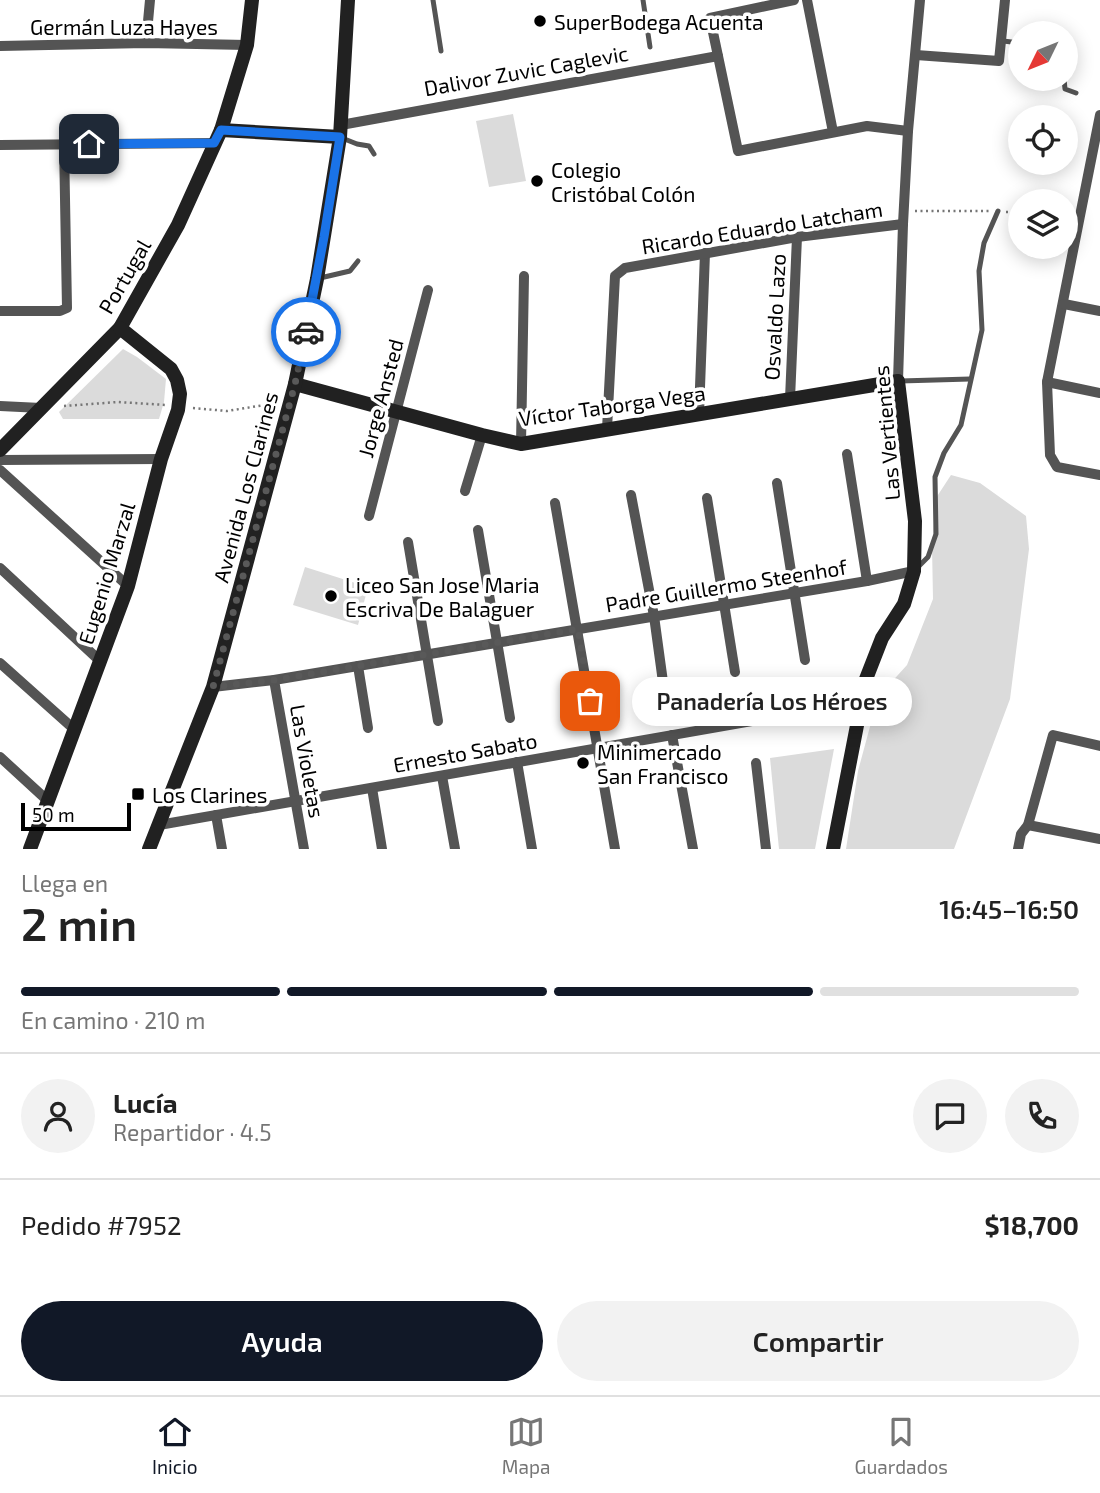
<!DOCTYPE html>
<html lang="es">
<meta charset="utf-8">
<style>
:root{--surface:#fff;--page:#f2f2f2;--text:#222;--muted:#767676;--line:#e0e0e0;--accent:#111827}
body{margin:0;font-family:"Exo 2",sans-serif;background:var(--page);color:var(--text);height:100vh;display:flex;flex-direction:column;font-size:26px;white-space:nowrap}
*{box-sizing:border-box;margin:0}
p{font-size:23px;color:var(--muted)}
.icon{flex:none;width:38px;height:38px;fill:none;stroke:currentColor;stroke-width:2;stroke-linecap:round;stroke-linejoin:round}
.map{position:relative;height:849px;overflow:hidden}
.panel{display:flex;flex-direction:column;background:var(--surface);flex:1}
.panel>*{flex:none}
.needle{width:46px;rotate:227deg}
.tools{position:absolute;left:1008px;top:21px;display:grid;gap:14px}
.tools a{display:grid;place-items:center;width:70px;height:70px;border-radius:50%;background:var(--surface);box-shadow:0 4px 18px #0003;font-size:35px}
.scale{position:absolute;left:21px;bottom:18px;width:110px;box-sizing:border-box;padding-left:7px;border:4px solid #000;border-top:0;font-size:19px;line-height:24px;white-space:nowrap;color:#000;-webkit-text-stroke:5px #fff;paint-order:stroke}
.pin{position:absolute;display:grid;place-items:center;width:60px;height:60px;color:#fff;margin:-30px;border-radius:14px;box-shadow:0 4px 10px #0006}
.courier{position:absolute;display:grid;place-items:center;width:70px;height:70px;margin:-35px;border:5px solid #1a73e8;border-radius:50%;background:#fff;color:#222;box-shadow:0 2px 9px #0007}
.bubble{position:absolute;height:49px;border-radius:24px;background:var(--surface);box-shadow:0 4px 18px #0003;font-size:23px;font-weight:600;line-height:49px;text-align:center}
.headline em{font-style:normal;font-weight:600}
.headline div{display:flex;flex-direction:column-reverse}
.headline{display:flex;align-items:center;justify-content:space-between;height:119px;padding:0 21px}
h1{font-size:46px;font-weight:600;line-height:52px}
.bar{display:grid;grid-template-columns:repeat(4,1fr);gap:10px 7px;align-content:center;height:84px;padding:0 21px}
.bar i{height:9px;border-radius:5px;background:var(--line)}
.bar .on{background:var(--accent)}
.bar p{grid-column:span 4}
.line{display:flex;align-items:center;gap:18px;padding:0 21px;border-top:2px solid var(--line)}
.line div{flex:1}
.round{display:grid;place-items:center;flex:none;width:74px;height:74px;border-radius:37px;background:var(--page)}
.cta{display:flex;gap:14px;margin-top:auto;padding:14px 21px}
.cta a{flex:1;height:80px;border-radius:42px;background:var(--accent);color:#fff;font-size:28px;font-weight:600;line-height:80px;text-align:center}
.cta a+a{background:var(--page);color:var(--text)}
.tabs{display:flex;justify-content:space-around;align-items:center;height:98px;border-top:2px solid var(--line);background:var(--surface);font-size:19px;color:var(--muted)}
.tabs a{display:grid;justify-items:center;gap:4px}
.tabs .on{color:var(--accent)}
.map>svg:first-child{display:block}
.green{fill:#dbdbdb}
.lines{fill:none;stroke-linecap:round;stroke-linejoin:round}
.path{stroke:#767676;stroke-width:2.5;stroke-dasharray:2 3.5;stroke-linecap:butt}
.lane{stroke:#545454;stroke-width:5}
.street{stroke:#545454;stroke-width:10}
.secondary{stroke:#212121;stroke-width:14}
.done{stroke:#595959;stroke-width:7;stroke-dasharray:0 12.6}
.route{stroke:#1a73e8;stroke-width:9}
.poi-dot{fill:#000;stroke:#fff;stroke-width:2.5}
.labels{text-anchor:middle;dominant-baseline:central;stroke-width:7;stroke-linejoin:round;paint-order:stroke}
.poi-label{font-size:21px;fill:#000;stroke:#fff;text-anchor:start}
.street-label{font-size:21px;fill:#000;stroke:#fff}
</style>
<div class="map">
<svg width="1100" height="849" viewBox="0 0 1100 849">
<rect width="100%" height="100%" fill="#fff"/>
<g class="green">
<path d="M 513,114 L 526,181 L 489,187 L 476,121 Z"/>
<path d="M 123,349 L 137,357 L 166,379 L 164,402 L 159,419 L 63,419 L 59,412 Z"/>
<path d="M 951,475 L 980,483 L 1026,516 L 1029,549 L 1010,699 L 954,849 L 846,849 L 858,771 L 878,697 L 907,665 L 933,599 L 932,546 L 936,498 Z"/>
<path d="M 305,567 L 368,587 L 358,625 L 293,605 Z"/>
<path d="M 834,749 L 815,849 L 779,849 L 770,758 Z"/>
</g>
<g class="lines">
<g class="path">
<path d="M 915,211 L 989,211"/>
<path d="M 1006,212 L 1020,212"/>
<path d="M 64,406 L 118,402 L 166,405"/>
<path d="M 193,408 L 227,411 L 277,403"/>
</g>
<g class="lane">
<path d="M 433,0 L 441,51"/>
<path d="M 643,0 L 650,47"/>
<path d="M 1003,41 L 1020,43"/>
<path d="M 1064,79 L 1065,89 L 1076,93"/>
<path d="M 342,138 L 357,144 L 369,146 L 374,154"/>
<path d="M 320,278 L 350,271 L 358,261"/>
<path d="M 900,381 L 970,379"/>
<path d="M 916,569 L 928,557 L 936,534 L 935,477 L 944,453 L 961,425 L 982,330 L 979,271 L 984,243 L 998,211"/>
</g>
<g class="street">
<path d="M 794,0 L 710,18 L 738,151 L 867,126 L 908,131"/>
<path d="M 807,0 L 833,132"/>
<path d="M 146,43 L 150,0"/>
<path d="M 0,46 L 146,43 L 247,45"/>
<path d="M 916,55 L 999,61 L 1005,0"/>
<path d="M 1100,115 L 1047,382 L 1050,455 L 1057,467 L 1100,475"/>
<path d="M 341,125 L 718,56"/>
<path d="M 0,145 L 214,143"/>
<path d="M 1064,304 L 1100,311"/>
<path d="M 0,311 L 60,311 L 67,308 L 64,144"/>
<path d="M 898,381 L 903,224 L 908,131 L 920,0"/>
<path d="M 1047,382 L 1100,393"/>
<path d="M 790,399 L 797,237"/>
<path d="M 0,406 L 41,408"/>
<path d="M 699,414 L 705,253"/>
<path d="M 607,429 L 615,276 L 625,268 L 797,237 L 903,224"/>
<path d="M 521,444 L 524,276"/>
<path d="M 847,454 L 867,581"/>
<path d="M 0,460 L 161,459"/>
<path d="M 0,470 L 128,586"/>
<path d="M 777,483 L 805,660"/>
<path d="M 465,491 L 482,435"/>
<path d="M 631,495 L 654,616 L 663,682"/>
<path d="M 707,498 L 735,672"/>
<path d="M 555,503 L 615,849"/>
<path d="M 369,516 L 428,290"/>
<path d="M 478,530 L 510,718"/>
<path d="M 408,542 L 438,721"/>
<path d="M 0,568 L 100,661"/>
<path d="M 0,663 L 75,730"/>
<path d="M 358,666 L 368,728"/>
<path d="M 274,680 L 304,849"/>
<path d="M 213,687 L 274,680 L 867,581 L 914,571"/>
<path d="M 672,735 L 693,849"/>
<path d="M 0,757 L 48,801"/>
<path d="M 517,762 L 532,849"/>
<path d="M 756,763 L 766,849"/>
<path d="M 442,776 L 455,849"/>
<path d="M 372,788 L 382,849"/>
<path d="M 216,815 L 222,849"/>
<path d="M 159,825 L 861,702"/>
<path d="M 1028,825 L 1100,839"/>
<path d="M 1018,849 L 1021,834 L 1028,825 L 1053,735 L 1100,746"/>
</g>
<g class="secondary">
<path d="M 221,130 L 340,137"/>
<path d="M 295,384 L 482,435 L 521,444 L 898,381 L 915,521 L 914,571 L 904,604 L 882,638 L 866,679 L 833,849"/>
<path d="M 0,450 L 120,328 L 178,225 L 221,130 L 247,45 L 252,0"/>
<path d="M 30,849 L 128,586 L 161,459 L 178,410 L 180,394 L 177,380 L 171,369 L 120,328"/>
<path d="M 149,849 L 213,687 L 295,384 L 317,279 L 340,137 L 348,0"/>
</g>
</g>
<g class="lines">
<path class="done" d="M 306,332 L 295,384 L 213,687 L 274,680 L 578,629 L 590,701"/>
<path class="route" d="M 89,144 L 214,143 L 221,130 L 340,137 L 324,237 L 306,332"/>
</g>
<g class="poi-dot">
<circle cx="540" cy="21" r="7"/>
<circle cx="537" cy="181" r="7"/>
<circle cx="331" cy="596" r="7"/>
<circle cx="583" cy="763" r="7"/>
<rect x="131" y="787" width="14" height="14" rx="3.5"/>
</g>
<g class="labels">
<g class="poi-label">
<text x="554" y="21">SuperBodega Acuenta</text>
<text x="551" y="169">Colegio<tspan x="551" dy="24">Cristóbal Colón</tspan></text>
<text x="345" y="584">Liceo San Jose Maria<tspan x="345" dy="24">Escriva De Balaguer</tspan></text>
<text x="597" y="751">Minimercado<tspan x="597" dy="24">San Francisco</tspan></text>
<text x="152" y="794">Los Clarines</text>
</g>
<g class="street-label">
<text x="124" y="26">Germán Luza Hayes</text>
<text transform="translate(526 70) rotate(-10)">Dalivor Zuvic Caglevic</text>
<text transform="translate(762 227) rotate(-9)">Ricardo Eduardo Latcham</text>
<text transform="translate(124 276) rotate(-60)">Portugal</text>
<text transform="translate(774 317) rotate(-87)">Osvaldo Lazo</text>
<text transform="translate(380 398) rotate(-75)">Jorge Ansted</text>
<text transform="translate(612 405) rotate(-8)">Víctor Taborga Vega</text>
<text transform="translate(886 433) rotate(-95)">Las Vertientes</text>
<text transform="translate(245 487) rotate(-75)">Avenida Los Clarines</text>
<text transform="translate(106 573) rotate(-73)">Eugenio Marzal</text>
<text transform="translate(726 585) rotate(-9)">Padre Guillermo Steenhof</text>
<text transform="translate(465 752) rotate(-10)">Ernesto Sabato</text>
<text transform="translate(308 761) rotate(80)">Las Violetas</text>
</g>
</g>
</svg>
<div class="tools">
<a><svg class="needle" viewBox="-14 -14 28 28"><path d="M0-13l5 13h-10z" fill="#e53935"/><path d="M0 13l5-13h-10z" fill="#767676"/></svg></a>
<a><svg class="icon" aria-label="locate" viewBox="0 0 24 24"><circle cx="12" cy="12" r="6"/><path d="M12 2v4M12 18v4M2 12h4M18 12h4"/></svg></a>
<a><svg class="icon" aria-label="layers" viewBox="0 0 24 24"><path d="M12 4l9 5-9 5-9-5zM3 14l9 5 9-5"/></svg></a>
</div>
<div class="scale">50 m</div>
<div class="pin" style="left:590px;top:701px;background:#ea580c"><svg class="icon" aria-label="bag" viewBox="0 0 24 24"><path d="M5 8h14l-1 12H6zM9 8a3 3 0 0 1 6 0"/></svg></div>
<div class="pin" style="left:89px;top:144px;background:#1f2937"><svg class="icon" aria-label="home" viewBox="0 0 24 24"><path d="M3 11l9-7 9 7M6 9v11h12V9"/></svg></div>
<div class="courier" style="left:306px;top:332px"><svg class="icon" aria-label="car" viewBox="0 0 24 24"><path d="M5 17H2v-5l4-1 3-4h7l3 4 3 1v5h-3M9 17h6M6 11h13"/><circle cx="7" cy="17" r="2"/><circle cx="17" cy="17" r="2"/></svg></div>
<div class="bubble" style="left:632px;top:677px;width:280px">Panadería Los Héroes</div>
</div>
<section class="panel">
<div class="headline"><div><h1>2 min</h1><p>Llega en</p></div><em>16:45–16:50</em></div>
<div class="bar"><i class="on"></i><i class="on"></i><i class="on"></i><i></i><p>En camino · 210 m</p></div>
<div class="line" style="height:126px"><a class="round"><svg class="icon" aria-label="person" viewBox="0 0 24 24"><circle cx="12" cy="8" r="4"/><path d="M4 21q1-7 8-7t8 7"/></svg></a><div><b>Lucía</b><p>Repartidor · 4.5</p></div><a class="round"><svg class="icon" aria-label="chat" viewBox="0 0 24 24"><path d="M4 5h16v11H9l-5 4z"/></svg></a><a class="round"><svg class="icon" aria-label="phone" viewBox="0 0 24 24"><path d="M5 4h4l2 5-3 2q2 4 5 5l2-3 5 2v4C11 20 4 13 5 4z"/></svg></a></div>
<div class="line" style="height:91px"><div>Pedido #7952</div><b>$18,700</b></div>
<div class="cta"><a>Ayuda</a><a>Compartir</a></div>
</section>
<nav class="tabs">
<a class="on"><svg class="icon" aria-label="home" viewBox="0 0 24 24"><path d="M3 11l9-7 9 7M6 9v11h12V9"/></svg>Inicio</a>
<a><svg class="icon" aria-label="map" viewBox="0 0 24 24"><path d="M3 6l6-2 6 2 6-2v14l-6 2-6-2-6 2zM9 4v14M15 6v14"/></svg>Mapa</a>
<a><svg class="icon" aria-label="saved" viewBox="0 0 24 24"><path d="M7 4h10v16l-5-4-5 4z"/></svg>Guardados</a>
</nav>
